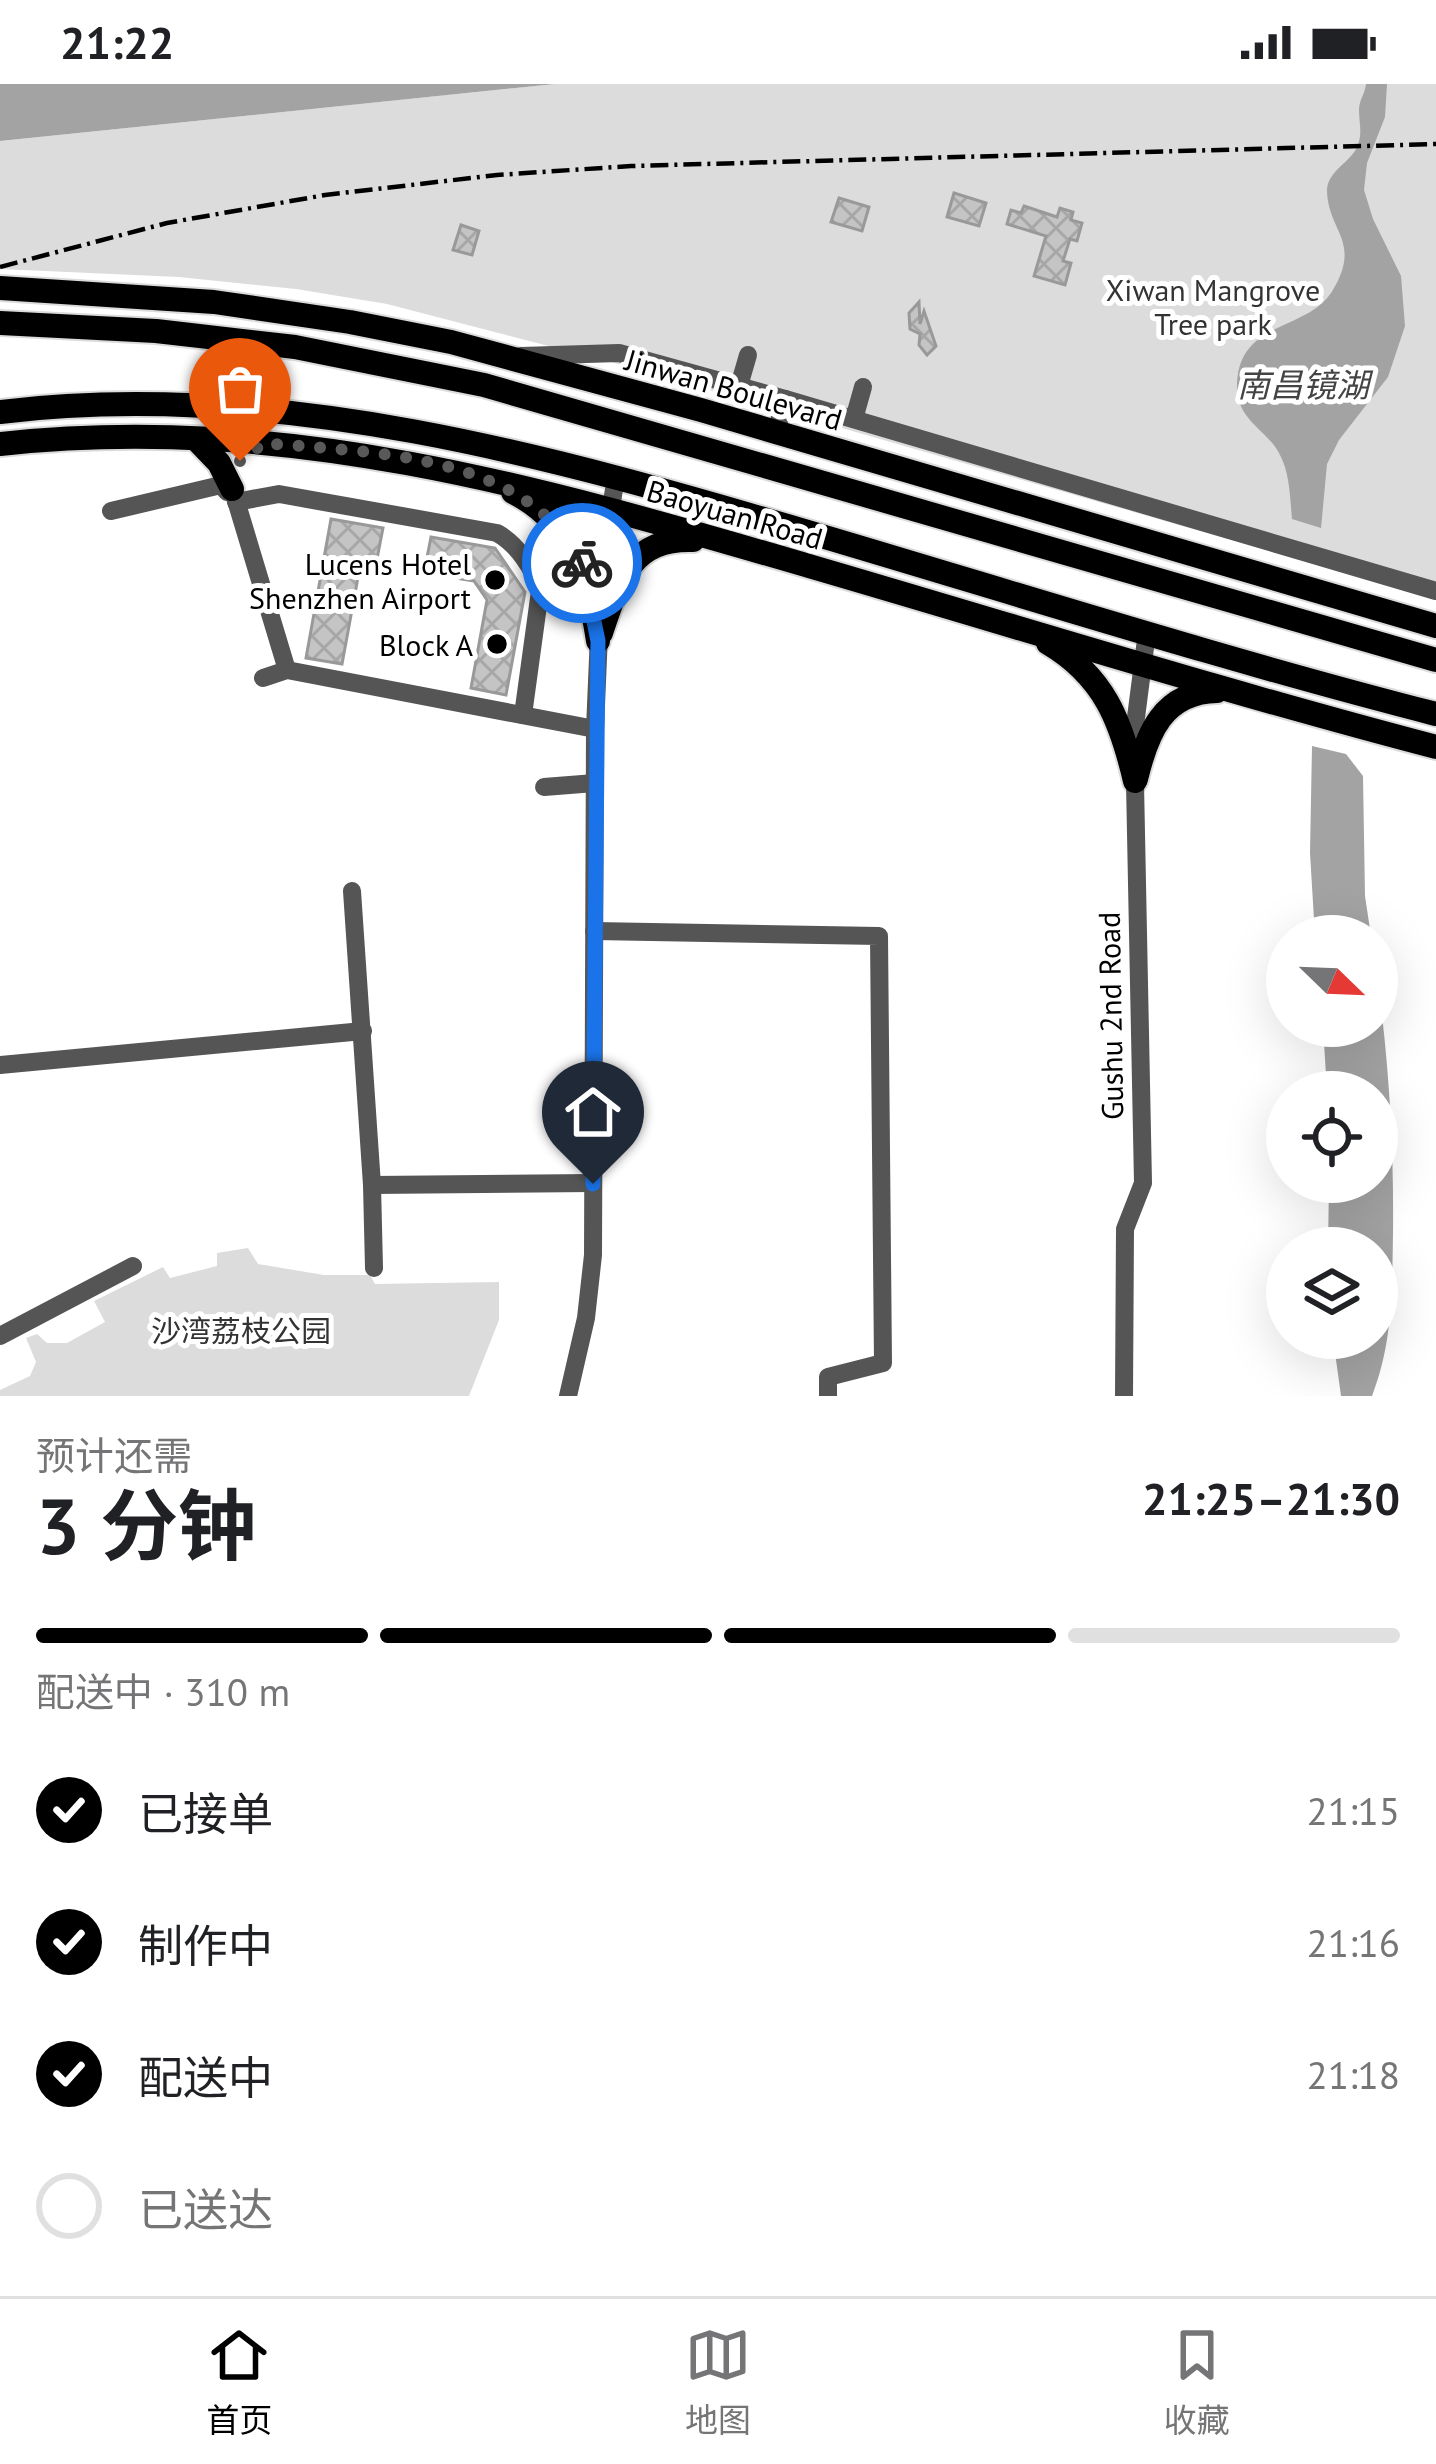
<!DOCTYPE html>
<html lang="zh">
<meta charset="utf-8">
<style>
:root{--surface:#fff;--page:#f6f6f6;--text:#202124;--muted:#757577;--line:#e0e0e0;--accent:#000}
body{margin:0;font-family:"PT Sans","Noto Sans SC",sans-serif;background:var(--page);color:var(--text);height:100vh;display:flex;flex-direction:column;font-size:45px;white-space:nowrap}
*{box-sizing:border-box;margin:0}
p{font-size:39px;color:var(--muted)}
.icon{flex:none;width:66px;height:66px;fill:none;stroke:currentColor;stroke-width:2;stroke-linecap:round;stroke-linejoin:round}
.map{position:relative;height:1312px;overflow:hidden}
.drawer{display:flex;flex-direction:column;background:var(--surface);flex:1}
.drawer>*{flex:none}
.needle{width:78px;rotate:113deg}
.buttons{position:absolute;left:1266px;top:831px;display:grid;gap:24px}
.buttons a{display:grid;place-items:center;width:132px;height:132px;border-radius:50%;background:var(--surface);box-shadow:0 12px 48px #0002;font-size:60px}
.pin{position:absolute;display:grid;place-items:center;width:102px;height:102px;color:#fff;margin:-123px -51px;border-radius:50% 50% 50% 0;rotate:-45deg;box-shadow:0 0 12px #0007}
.pin .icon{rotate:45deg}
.courier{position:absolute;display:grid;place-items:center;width:120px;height:120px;margin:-60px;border:9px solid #1a73e8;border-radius:50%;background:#fff;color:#222;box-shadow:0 3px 15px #0007}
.head em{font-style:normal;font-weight:700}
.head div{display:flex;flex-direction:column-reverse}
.head{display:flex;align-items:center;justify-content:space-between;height:204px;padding:0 36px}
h1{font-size:78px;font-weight:700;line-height:90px}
.bar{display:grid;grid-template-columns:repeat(4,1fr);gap:18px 12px;align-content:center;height:144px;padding:0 36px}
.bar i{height:15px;border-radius:9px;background:var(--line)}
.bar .active{background:var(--accent)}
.bar p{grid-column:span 4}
ol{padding:0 36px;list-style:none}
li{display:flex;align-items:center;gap:36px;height:132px}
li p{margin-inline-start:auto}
li .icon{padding:12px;border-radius:50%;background:var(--accent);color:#fff;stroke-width:4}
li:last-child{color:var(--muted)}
li i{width:66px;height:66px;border:6px solid var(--line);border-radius:50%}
.status{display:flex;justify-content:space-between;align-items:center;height:84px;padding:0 60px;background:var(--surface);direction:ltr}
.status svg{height:33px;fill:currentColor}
.tabs{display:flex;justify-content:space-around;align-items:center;height:168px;border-top:3px solid var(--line);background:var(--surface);font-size:33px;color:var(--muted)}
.tabs a{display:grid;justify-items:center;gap:6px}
.tabs .active{color:var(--accent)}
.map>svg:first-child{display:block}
.green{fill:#dcdcdc}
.water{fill:#a3a3a3}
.building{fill:url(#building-cross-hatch);stroke:#999;stroke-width:3}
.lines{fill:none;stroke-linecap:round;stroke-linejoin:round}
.major-casing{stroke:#dbdbdb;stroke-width:28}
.minor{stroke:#555;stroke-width:18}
.major{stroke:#000;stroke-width:24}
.rail{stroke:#000;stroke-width:4.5;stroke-dasharray:18 6 3 6;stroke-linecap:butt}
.done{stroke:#595959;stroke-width:12;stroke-dasharray:0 21.6}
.route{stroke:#1a73e8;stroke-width:15}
.poi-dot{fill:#000;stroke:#fff;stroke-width:4.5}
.labels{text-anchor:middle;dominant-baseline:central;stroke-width:10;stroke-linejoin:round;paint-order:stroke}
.park-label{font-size:30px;fill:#333;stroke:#fff}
.street-label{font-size:30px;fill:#000;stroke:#fff}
.poi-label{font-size:30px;fill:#000;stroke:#fff;text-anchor:end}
.water-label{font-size:33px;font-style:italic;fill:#444;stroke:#fff}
</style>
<div class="status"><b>21:22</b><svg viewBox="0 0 49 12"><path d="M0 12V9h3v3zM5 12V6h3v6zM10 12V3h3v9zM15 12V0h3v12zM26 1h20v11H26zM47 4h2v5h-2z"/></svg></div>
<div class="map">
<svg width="1436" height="1312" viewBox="0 0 1436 1312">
<defs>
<pattern id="building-cross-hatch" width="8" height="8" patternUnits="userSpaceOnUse" patternTransform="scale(3)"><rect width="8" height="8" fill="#c4c4c4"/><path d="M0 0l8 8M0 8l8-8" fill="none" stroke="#a7a7a7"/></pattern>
</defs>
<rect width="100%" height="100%" fill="#fff"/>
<g class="green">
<path d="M 555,0 L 1436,0 L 1436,515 L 626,282 L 387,220 L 296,205 L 179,193 L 0,185 L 0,57 Z"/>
<path d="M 248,1164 L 258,1180 L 324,1191 L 370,1191 L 375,1200 L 499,1198 L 499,1236 L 469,1312 L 0,1312 L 0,1306 L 30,1292 L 36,1278 L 26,1254 L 37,1250 L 47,1259 L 67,1259 L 105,1238 L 94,1217 L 163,1183 L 170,1194 L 217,1182 L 217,1169 Z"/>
</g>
<g class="water">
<path d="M 0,0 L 555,0 L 0,57 Z"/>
<path d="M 1366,0 L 1387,0 L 1385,33 L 1367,79 L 1364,106 L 1373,135 L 1401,192 L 1405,242 L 1388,293 L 1339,356 L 1327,380 L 1321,444 L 1292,435 C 1290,414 1290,390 1280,371 C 1268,346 1237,337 1237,303 C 1237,234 1310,249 1334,204 C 1361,157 1328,147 1327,107 C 1327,87 1350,79 1357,63 C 1363,50 1359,39 1359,26 C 1359,16 1365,10 1366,0 Z"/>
<path d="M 1312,662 L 1346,670 L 1363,692 L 1365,812 L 1371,852 L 1315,852 L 1310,769 Z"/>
<path d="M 1377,892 C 1389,978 1394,1063 1393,1149 C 1392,1206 1393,1258 1372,1312 L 1341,1312 L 1333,1254 L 1377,1254 L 1377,1164 L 1328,1164 L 1329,1098 L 1377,1098 L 1377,1008 L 1327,1008 L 1323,942 L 1377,942 Z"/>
</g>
<g class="building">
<path d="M 954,109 L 986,119 L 979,142 L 947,133 Z"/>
<path d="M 839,114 L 869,123 L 862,147 L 831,138 Z"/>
<path d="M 1024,122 L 1057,133 L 1060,124 L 1073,128 L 1071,136 L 1082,139 L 1077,157 L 1070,155 L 1063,177 L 1071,179 L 1065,201 L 1034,192 L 1046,152 L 1007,140 L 1011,126 L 1021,129 Z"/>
<path d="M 461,141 L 479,147 L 472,171 L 453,166 Z"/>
<path d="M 919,218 L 920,240 L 924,227 L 936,262 L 927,271 L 919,261 L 920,250 L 910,245 L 909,229 Z"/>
<path d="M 331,435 L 383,444 L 376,480 L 361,477 L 342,580 L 306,574 Z"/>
<path d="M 431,453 L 495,464 L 525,508 L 506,611 L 471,604 L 487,516 L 474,497 L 424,489 Z"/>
</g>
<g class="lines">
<g class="major-casing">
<g id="major">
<path d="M 0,204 L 214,218 L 350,238 L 451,258 L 701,326 L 1436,542"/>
<path d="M 0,239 L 156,247 L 295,263 L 484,301 L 1436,576"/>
<path d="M 0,328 C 279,294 554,373 818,451 C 1024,512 1229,577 1436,630"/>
<path d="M 196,355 L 219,379 L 232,405"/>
<path d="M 0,360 C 287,329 538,403 809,482 C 1018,543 1226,608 1436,663"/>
<path d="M 513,408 C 575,440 588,493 598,557"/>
<path d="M 601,549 C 618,498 630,454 693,456"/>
<path d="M 1048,559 C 1104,592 1121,637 1135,697"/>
<path d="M 1136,695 C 1147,649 1163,608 1217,607"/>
</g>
</g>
<g class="minor">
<path d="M 521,272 L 619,269 L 785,315"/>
<path d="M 739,302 L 748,271"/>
<path d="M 854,335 L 863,303"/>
<path d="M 776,348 L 785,315 L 1436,507"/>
<path d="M 234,410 L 287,586"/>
<path d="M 236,418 L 279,410 L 497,449 C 517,460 534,485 540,507 L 523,631"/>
<path d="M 111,427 L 221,401 L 227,408"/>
<path d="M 263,594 L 287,586 L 595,645"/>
<path d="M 544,703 L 595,699"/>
<path d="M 352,807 L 372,1101 L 374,1184"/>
<path d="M 594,847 L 879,852 L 883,1279 L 828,1293 L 828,1312"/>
<path d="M 0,981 L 363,947"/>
<path d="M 372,1101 L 593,1099"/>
<path d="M 0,1252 L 133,1182"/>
<path d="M 568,1312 L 586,1234 L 593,1171 L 595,645 L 602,479 L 616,393"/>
<path d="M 1124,1312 L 1125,1145 L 1143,1099 L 1134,649 L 1147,548"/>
</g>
<use href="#major" class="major"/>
<path class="rail" d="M 0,183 L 167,139 L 325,111 L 497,91 L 631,82 L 1436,60"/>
</g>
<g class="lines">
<path class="done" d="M 240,377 L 264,359 C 373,369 524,368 582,479"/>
<path class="route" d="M 582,479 L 598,557 L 593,1100"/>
</g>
<g class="poi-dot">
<circle cx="495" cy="496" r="12"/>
<circle cx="497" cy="560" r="12"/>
</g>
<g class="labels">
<g class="park-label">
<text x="1213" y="205">Xiwan Mangrove<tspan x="1213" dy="34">Tree park</tspan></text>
<text x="241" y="1246">沙湾荔枝公园</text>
</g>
<g class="street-label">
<text transform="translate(734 305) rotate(16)">Jinwan Boulevard</text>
<text transform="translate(735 430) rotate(16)">Baoyuan Road</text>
<text transform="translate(1110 932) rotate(-91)">Gushu 2nd Road</text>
</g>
<g class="poi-label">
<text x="471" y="479">Lucens Hotel<tspan x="471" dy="34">Shenzhen Airport</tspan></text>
<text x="473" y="560">Block A</text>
</g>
<g class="water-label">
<text x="1303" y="300">南昌镜湖</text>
</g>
</g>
</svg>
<div class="buttons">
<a><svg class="needle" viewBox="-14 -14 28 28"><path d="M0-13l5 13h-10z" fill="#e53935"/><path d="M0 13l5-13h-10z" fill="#757577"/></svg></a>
<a><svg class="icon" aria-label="locate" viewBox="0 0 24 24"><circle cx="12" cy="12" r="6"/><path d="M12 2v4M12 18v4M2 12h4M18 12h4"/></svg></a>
<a><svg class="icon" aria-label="layers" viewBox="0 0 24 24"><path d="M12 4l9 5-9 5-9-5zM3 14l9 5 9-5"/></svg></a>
</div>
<div class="pin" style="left:240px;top:377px;background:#ea580c"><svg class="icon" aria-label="bag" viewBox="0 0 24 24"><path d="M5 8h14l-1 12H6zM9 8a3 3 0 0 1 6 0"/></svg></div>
<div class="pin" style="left:593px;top:1100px;background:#1f2937"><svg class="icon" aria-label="home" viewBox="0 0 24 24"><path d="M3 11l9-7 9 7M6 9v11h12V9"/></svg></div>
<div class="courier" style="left:582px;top:479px"><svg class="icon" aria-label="bike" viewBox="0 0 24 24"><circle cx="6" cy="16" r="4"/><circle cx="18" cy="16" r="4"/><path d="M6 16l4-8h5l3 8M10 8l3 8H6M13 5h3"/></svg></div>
</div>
<section class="drawer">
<div class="head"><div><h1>3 分钟</h1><p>预计还需</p></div><em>21:25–21:30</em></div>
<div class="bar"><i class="active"></i><i class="active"></i><i class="active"></i><i></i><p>配送中 · 310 m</p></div>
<ol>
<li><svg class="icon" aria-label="check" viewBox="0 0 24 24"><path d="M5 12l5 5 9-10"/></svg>已接单<p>21:15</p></li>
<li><svg class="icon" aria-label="check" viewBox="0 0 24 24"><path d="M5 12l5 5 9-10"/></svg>制作中<p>21:16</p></li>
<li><svg class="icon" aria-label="check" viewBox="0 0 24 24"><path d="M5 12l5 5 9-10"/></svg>配送中<p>21:18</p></li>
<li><i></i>已送达</li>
</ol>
</section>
<nav class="tabs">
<a class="active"><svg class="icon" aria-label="home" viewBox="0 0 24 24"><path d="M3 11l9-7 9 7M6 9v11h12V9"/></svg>首页</a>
<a><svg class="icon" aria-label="map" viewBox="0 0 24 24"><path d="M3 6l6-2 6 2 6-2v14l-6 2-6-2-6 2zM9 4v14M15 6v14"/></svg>地图</a>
<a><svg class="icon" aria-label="saved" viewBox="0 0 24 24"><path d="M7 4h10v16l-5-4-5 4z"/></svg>收藏</a>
</nav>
